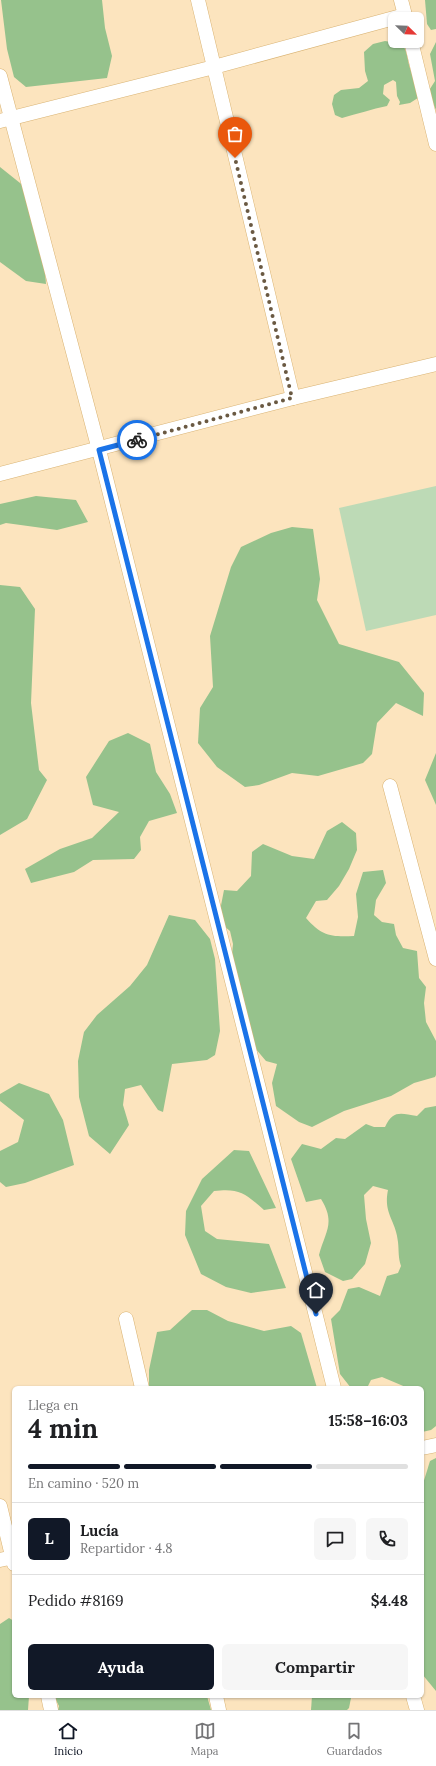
<!DOCTYPE html>
<html lang="es">
<meta charset="utf-8">
<style>
:root{--surface:#fff;--page:#f6f6f6;--text:#202124;--muted:#757577;--line:#e0e0e0;--accent:#111827}
body{margin:0;font-family:Lora,serif;background:var(--page);color:var(--text);height:100vh;display:flex;flex-direction:column;font-size:15px;white-space:nowrap}
*{box-sizing:border-box;margin:0}
p{font-size:13px;color:var(--muted)}
.icon{flex:none;width:22px;height:22px;fill:none;stroke:currentColor;stroke-width:2;stroke-linecap:round;stroke-linejoin:round}
.map{position:relative;flex:1;overflow:hidden}
.drawer{position:absolute;left:12px;top:1386px;width:412px;height:312px;display:flex;flex-direction:column;background:var(--surface);border-radius:6px;box-shadow:0 1px 3px #0004}
.drawer>*{flex:none}
.needle{width:26px;rotate:113deg}
.tools{position:absolute;left:388px;top:12px;display:grid;gap:8px}
.tools a{display:grid;place-items:center;width:36px;height:36px;border-radius:6px;background:var(--surface);box-shadow:0 1px 3px #0004;font-size:20px}
.pin{position:absolute;display:grid;place-items:center;width:34px;height:34px;color:#fff;margin:-41px -17px;border-radius:50% 50% 50% 0;rotate:-45deg;box-shadow:0 0 4px #0007}
.pin .icon{rotate:45deg}
.courier{position:absolute;display:grid;place-items:center;width:40px;height:40px;margin:-20px;border:3px solid #1a73e8;border-radius:50%;background:#fff;color:#222;box-shadow:0 1px 5px #0007}
.summary em{font-style:normal;font-weight:800}
.summary div{display:flex;flex-direction:column-reverse}
.summary{display:flex;align-items:center;justify-content:space-between;height:68px;padding:0 16px}
h1{font-size:26px;font-weight:800;line-height:30px}
.bar{display:grid;grid-template-columns:repeat(4,1fr);gap:6px 4px;align-content:center;height:48px;padding:0 16px}
.bar i{height:5px;border-radius:3px;background:var(--line)}
.bar .current{background:var(--accent)}
.bar p{grid-column:span 4}
.line{display:flex;align-items:center;gap:10px;padding:0 16px;border-top:1px solid var(--line)}
.line div{flex:1}
.round{display:grid;place-items:center;flex:none;width:42px;height:42px;border-radius:6px;background:var(--page)}
.primary-button{display:flex;gap:8px;margin-top:auto;padding:8px 16px}
.primary-button a{flex:1;height:46px;border-radius:6px;background:var(--accent);color:#fff;font-size:16px;font-weight:800;line-height:46px;text-align:center}
.primary-button a+a{background:var(--page);color:var(--text)}
.tab-bar{display:flex;justify-content:space-around;align-items:center;height:56px;border-top:1px solid var(--line);background:var(--surface);font-size:11px;color:var(--muted)}
.tab-bar a{display:grid;justify-items:center;gap:2px}
.tab-bar .current{color:var(--accent)}
.map>svg:first-child{display:block}
.green{fill:#bddab6}
.forest{fill:#96c28c}
.lines{fill:none;stroke-linecap:round;stroke-linejoin:round}
.minor-casing{stroke:#d9b373;stroke-width:15}
.minor{stroke:#fff;stroke-width:14}
.done{stroke:#6a5942;stroke-width:4;stroke-dasharray:0 7.2}
.route{stroke:#1a73e8;stroke-width:5}
</style>
<div class="map">
<svg width="436" height="1710" viewBox="0 0 436 1710">
<rect width="100%" height="100%" fill="#fce4be"/>
<path class="green" d="M 436,486 L 436,615 L 366,631 L 339,508 Z"/>
<g class="forest">
<path d="M 1,0 L 102,0 L 105,28 L 112,56 L 107,78 L 26,87 L 14,77 L 7,49 Z"/>
<path d="M 425,0 L 436,0 L 436,29 L 431,30 L 427,24 Z"/>
<path d="M 385,41 L 402,44 C 408,52 407,59 410,68 C 413,78 418,87 421,96 L 410,103 L 399,105 L 400,102 L 397,96 L 396,82 L 393,80 L 384,85 L 383,94 L 390,100 L 387,106 C 372,109 357,114 342,118 L 335,115 L 332,104 L 334,95 L 341,90 L 359,88 L 368,81 L 365,71 L 364,52 L 373,44 Z"/>
<path d="M 436,42 L 436,110 L 428,92 L 435,81 L 430,54 Z"/>
<path d="M 0,167 L 25,187 L 41,222 L 46,284 L 26,281 L 0,262 Z"/>
<path d="M 36,496 L 76,500 L 88,522 L 57,530 L 6,523 L 0,525 L 0,504 Z"/>
<path d="M 292,527 L 313,529 L 320,579 L 317,600 L 339,644 L 399,662 L 424,693 L 423,716 L 396,703 L 377,723 L 372,754 L 363,763 L 318,776 L 292,773 L 259,785 L 245,787 L 217,767 L 198,743 L 200,708 L 213,687 L 210,636 L 231,567 L 241,547 L 271,533 Z"/>
<path d="M 0,585 L 20,587 L 35,609 L 31,703 L 39,770 L 47,780 L 27,819 L 0,835 Z"/>
<path d="M 128,733 L 150,744 L 156,772 L 170,794 L 177,813 L 149,821 L 140,837 L 141,850 L 134,859 L 93,860 L 74,872 L 31,883 L 25,869 L 60,849 L 92,838 L 119,812 L 93,805 L 86,777 L 109,741 Z"/>
<path d="M 436,753 L 436,805 L 425,780 Z"/>
<path d="M 342,822 L 356,833 L 357,850 L 349,869 L 339,886 L 327,900 L 316,901 L 306,918 C 322,936 330,937 354,936 L 358,917 L 356,894 L 363,872 L 383,870 L 386,883 L 376,900 L 374,915 L 382,922 L 394,924 L 396,935 L 403,948 L 417,951 L 419,978 L 426,987 L 424,1003 L 426,1022 L 436,1041 L 436,1075 L 435,1077 L 414,1083 L 391,1096 L 344,1111 L 312,1127 L 299,1122 L 276,1106 L 272,1083 L 277,1064 L 266,1061 L 255,1048 L 231,964 L 233,944 L 230,931 L 218,921 L 224,890 L 237,891 L 251,876 L 252,852 L 263,844 L 292,856 L 314,859 L 327,831 Z"/>
<path d="M 169,915 L 195,920 L 210,939 L 215,959 L 220,1031 L 215,1055 L 207,1060 L 172,1064 L 163,1112 L 158,1110 L 141,1085 L 125,1089 L 123,1105 L 129,1125 L 110,1154 L 89,1136 L 79,1097 L 78,1061 L 84,1032 L 97,1015 L 130,986 L 147,965 Z"/>
<path d="M 19,1083 L 49,1094 L 63,1120 L 74,1165 L 25,1183 L 6,1187 L 0,1182 L 0,1151 L 18,1142 L 24,1120 L 0,1101 L 0,1094 Z"/>
<path d="M 436,1106 L 436,1426 L 431,1430 L 422,1432 L 422,1388 L 408,1388 L 382,1377 L 371,1380 L 367,1388 L 351,1388 L 340,1374 L 331,1319 L 340,1310 L 348,1289 L 359,1287 L 380,1296 L 387,1276 L 398,1273 L 401,1266 C 398,1257 399,1251 398,1242 C 396,1220 383,1214 388,1190 L 373,1186 L 364,1195 L 366,1219 L 371,1243 L 365,1264 L 352,1279 L 343,1281 L 325,1272 L 319,1255 C 325,1232 336,1223 321,1199 L 306,1202 L 291,1159 L 302,1144 L 321,1149 L 336,1138 L 345,1139 L 366,1124 L 374,1127 L 385,1127 C 393,1110 400,1113 417,1116 L 425,1108 Z"/>
<path d="M 234,1150 L 249,1151 L 276,1208 L 264,1210 C 245,1193 239,1188 214,1191 L 201,1206 L 205,1231 L 217,1239 L 269,1244 L 286,1288 L 251,1293 L 226,1287 L 201,1274 L 185,1235 L 186,1211 L 202,1179 Z"/>
<path d="M 192,1310 L 207,1310 L 228,1321 L 264,1331 L 291,1326 L 301,1333 L 317,1388 L 149,1388 L 149,1370 L 157,1332 L 170,1330 Z"/>
<path d="M 436,1458 L 436,1691 L 422,1674 L 422,1487 L 430,1461 Z"/>
<path d="M 9,1618 L 14,1621 L 14,1696 L 29,1696 L 28,1710 L 0,1710 L 0,1624 Z"/>
<path d="M 54,1696 L 207,1696 L 211,1710 L 58,1710 L 59,1706 Z"/>
<path d="M 312,1696 L 348,1696 L 351,1698 L 349,1708 L 347,1710 L 311,1710 Z"/>
</g>
<g class="lines">
<g class="minor-casing">
<g id="minor">
<path d="M 198,0 L 293,398"/>
<path d="M 401,0 L 406,19"/>
<path d="M 411,41 L 436,144"/>
<path d="M 0,76 L 99,450 L 334,1388"/>
<path d="M 0,121 L 214,67 L 405,15"/>
<path d="M 0,474 L 293,398 L 436,364"/>
<path d="M 390,786 L 436,959"/>
<path d="M 126,1319 L 142,1388"/>
<path d="M 422,1448 L 436,1445"/>
<path d="M 0,1506 L 14,1564"/>
<path d="M 0,1560 L 14,1557"/>
<path d="M 48,1696 L 51,1710"/>
<path d="M 216,1696 L 219,1710"/>
<path d="M 413,1696 L 417,1710"/>
</g>
</g>
<use href="#minor" class="minor"/>
</g>
<g class="lines">
<path class="done" d="M 137,440 L 292,398 L 235,158"/>
<path class="route" d="M 137,440 L 99,450 L 316,1314"/>
</g>
</svg>
<div class="tools">
<a><svg class="needle" viewBox="-14 -14 28 28"><path d="M0-13l5 13h-10z" fill="#e53935"/><path d="M0 13l5-13h-10z" fill="#757577"/></svg></a>
</div>
<div class="pin" style="left:235px;top:158px;background:#ea580c"><svg class="icon" aria-label="bag" viewBox="0 0 24 24"><path d="M5 8h14l-1 12H6zM9 8a3 3 0 0 1 6 0"/></svg></div>
<div class="pin" style="left:316px;top:1314px;background:#1f2937"><svg class="icon" aria-label="home" viewBox="0 0 24 24"><path d="M3 11l9-7 9 7M6 9v11h12V9"/></svg></div>
<div class="courier" style="left:137px;top:440px"><svg class="icon" aria-label="bike" viewBox="0 0 24 24"><circle cx="6" cy="16" r="4"/><circle cx="18" cy="16" r="4"/><path d="M6 16l4-8h5l3 8M10 8l3 8H6M13 5h3"/></svg></div>
<section class="drawer">
<div class="summary"><div><h1>4 min</h1><p>Llega en</p></div><em>15:58–16:03</em></div>
<div class="bar"><i class="current"></i><i class="current"></i><i class="current"></i><i></i><p>En camino · 520 m</p></div>
<div class="line" style="height:72px"><b class="round" style="background:var(--accent);color:#fff">L</b><div><b>Lucía</b><p>Repartidor · 4.8</p></div><a class="round"><svg class="icon" aria-label="chat" viewBox="0 0 24 24"><path d="M4 5h16v11H9l-5 4z"/></svg></a><a class="round"><svg class="icon" aria-label="phone" viewBox="0 0 24 24"><path d="M5 4h4l2 5-3 2q2 4 5 5l2-3 5 2v4C11 20 4 13 5 4z"/></svg></a></div>
<div class="line" style="height:52px"><div>Pedido #8169</div><b>$4.48</b></div>
<div class="primary-button"><a>Ayuda</a><a>Compartir</a></div>
</section>
</div>
<nav class="tab-bar">
<a class="current"><svg class="icon" aria-label="home" viewBox="0 0 24 24"><path d="M3 11l9-7 9 7M6 9v11h12V9"/></svg>Inicio</a>
<a><svg class="icon" aria-label="map" viewBox="0 0 24 24"><path d="M3 6l6-2 6 2 6-2v14l-6 2-6-2-6 2zM9 4v14M15 6v14"/></svg>Mapa</a>
<a><svg class="icon" aria-label="saved" viewBox="0 0 24 24"><path d="M7 4h10v16l-5-4-5 4z"/></svg>Guardados</a>
</nav>
